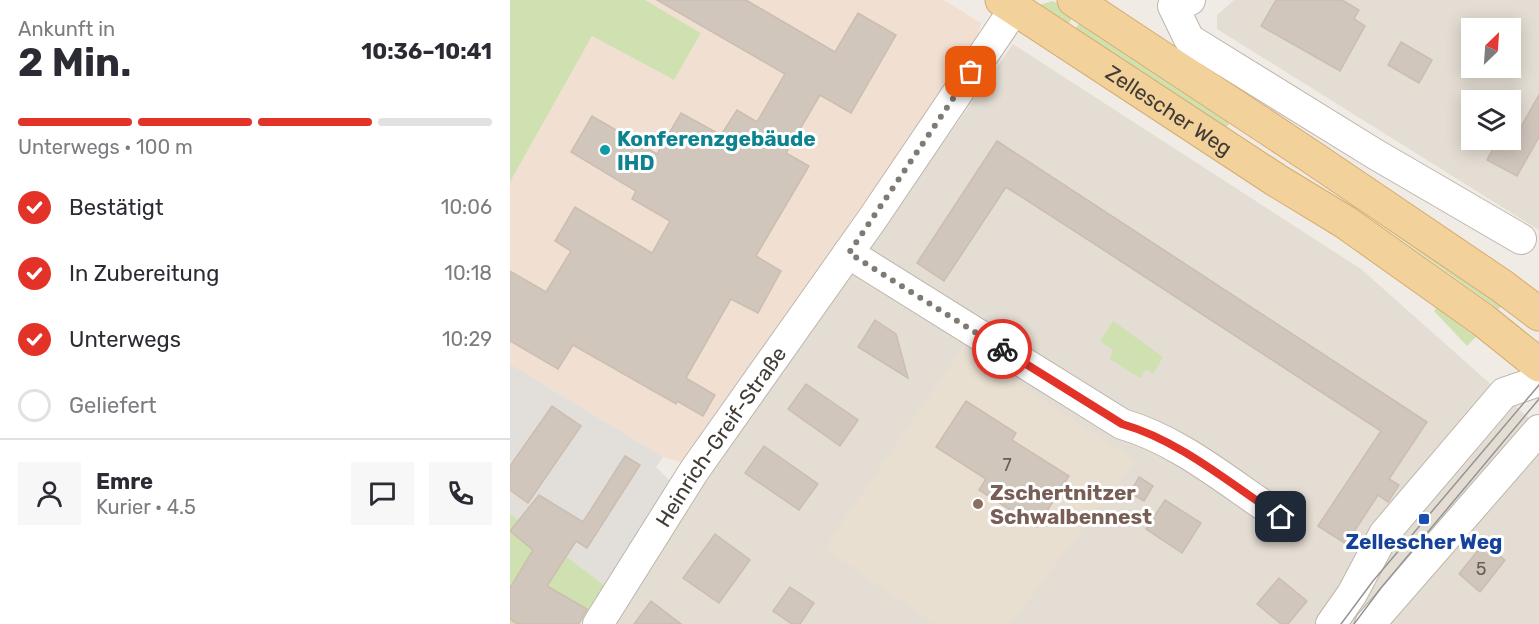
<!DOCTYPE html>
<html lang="de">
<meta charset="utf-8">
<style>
:root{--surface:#fff;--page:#f7f7f7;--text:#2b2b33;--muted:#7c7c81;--line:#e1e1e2;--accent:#e33329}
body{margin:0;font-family:Rubik,sans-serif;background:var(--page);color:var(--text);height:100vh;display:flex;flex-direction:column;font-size:22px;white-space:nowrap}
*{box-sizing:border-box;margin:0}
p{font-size:20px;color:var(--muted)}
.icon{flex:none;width:33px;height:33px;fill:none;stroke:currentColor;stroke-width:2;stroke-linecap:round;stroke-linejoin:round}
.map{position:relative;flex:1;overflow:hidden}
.panel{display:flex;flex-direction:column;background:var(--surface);width:510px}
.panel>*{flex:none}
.needle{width:39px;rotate:25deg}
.buttons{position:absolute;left:951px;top:18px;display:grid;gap:12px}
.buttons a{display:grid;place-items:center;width:60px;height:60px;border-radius:0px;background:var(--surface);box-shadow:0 3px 15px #0003;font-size:30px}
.pin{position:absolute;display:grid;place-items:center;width:51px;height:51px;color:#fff;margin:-26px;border-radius:12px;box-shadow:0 3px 9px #0006}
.courier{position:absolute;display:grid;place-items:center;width:60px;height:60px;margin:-30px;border:4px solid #e33329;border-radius:50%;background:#fff;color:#222;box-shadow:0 2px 8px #0007}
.headline em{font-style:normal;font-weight:700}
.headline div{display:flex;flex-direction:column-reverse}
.headline{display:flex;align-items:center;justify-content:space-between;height:102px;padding:0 18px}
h1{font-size:39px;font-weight:700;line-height:45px}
.bar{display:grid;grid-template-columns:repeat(4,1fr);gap:9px 6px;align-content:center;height:72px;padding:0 18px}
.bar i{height:8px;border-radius:4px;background:var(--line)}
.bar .active{background:var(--accent)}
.bar p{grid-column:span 4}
.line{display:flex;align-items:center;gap:15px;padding:0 18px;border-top:2px solid var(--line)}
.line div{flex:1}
.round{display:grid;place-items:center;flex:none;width:63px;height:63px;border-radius:0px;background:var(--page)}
ol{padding:0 18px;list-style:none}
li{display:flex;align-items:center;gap:18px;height:66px}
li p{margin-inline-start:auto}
li .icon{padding:6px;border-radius:50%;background:var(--accent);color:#fff;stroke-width:4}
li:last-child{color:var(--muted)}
li i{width:33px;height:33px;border:3px solid var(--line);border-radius:50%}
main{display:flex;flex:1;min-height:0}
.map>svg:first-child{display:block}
.residential{fill:#e4ddd3;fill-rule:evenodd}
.commercial{fill:#f1e0d2}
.industrial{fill:#e2deda}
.education{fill:#e8dfd0}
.green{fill:#d0e1b1}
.building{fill:#d1c6bc;stroke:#cbbdb0;stroke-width:1.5}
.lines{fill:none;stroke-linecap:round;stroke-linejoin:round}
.minor-casing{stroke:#beb5ac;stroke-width:32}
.major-casing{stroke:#d6ac6d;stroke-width:35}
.minor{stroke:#fff;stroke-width:30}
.major{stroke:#f3d19b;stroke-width:33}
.tram{stroke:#949494;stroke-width:1.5}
.done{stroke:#7f7a73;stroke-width:6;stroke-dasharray:0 10.8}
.route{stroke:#e33329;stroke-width:8}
.culture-dot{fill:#0f9aa8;stroke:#fff;stroke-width:2}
.education-dot{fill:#8d6e63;stroke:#fff;stroke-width:2}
.transit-dot{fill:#1a4fb4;stroke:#fff;stroke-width:2}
.labels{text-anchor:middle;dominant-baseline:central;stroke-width:6;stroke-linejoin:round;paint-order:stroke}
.number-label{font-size:18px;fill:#665e57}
.street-label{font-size:21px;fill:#423c35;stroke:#fff}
.culture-label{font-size:21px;font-weight:bold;fill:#0d838f;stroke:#fff;text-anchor:start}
.education-label{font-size:21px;font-weight:bold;fill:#785e54;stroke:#fff;text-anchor:start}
.transit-label{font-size:21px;font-weight:bold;fill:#164399;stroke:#fff}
</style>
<main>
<section class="panel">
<div class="headline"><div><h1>2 Min.</h1><p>Ankunft in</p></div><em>10:36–10:41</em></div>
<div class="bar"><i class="active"></i><i class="active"></i><i class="active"></i><i></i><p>Unterwegs · 100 m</p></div>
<ol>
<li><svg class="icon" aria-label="check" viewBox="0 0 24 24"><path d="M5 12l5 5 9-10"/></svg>Bestätigt<p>10:06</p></li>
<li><svg class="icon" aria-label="check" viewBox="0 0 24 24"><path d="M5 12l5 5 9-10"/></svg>In Zubereitung<p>10:18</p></li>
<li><svg class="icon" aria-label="check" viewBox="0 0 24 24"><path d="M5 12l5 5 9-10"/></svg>Unterwegs<p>10:29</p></li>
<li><i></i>Geliefert</li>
</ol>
<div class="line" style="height:108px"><a class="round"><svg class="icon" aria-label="person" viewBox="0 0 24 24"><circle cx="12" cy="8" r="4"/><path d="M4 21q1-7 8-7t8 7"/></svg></a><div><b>Emre</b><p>Kurier · 4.5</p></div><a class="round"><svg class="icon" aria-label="chat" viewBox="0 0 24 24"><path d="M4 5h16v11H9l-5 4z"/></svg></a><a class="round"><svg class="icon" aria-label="phone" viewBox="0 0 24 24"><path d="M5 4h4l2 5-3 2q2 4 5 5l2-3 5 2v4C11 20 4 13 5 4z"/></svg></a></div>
</section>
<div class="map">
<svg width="1029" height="624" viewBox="0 0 1029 624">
<rect width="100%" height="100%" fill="#f0ece5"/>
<g class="residential">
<path d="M 724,0 L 1029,0 L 1029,230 L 707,29 L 707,15 ZM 962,28 L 1000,28 L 1000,68 L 962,68 ZM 962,100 L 1000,100 L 1000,140 L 962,140 Z"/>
<path d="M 503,44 L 851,269 L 1029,427 L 1029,624 L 101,624 L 187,492 Z"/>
</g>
<path class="commercial" d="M 135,0 L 434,0 L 471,23 L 465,45 L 171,462 L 153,457 L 0,364 L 0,182 L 82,36 L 164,80 L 191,33 Z"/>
<path class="industrial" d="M 0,364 L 153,457 L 146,467 L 160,481 L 94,585 L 0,514 Z"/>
<path class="education" d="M 453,347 L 625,461 L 500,624 L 424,624 L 315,548 Z"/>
<g class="green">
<path d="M 0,0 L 135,0 L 191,33 L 164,80 L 82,36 L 0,182 Z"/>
<path d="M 543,1 L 564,15 L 557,26 L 525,6 Z"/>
<path d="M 572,19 L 724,118 L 715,129 L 564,31 Z"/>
<path d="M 849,209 L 994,305 L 988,309 Z"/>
<path d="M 927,308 L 966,337 L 957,346 L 924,311 Z"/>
<path d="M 603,321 L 653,357 L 643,374 L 636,369 L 630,378 L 600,359 L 603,350 L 590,341 Z"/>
<path d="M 0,514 L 94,585 L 69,624 L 0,624 Z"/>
</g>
<g class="building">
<path d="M 147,0 L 236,0 L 325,52 L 348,13 L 386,35 L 341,113 L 310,95 L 276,153 L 299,166 L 246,256 L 271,271 L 248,313 L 221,299 L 176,378 L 205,395 L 193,416 L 167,401 L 166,404 L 63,345 L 48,369 L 0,341 L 0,271 L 36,292 L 61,251 L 45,241 L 65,207 L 142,253 L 160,221 L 122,199 L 126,191 L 61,152 L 82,116 L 147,154 L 171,113 L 211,135 L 227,110 L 247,122 L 275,74 Z"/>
<path d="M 766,0 L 832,0 L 849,10 L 844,19 L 855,26 L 830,71 L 751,26 Z"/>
<path d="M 891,42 L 922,60 L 909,83 L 878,65 Z"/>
<path d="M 1029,95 L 1029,137 L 1007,176 L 977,160 L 988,140 L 1000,140 L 1000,125 L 1009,130 Z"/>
<path d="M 487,141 L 917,422 L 879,479 L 889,485 L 878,502 L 868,495 L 836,544 L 808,526 L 871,431 L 603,256 L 496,187 L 434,281 L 407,263 Z"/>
<path d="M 365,320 L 386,334 L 398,378 L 348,347 Z"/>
<path d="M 296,384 L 348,420 L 330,446 L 278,409 Z"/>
<path d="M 456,401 L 506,433 L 502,440 L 559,476 L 527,527 L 469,490 L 476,479 L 426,447 Z"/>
<path d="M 42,406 L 71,426 L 18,503 L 0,490 L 0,466 Z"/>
<path d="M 254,446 L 308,484 L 289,510 L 235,473 Z"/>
<path d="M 115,456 L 130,465 L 77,548 L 66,541 L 37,586 L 77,609 L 69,624 L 8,624 L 0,619 L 0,588 L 23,550 L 0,531 L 29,495 L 73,522 Z"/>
<path d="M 629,477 L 643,486 L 634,501 L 620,493 Z"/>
<path d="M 655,500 L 691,523 L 672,553 L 636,529 Z"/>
<path d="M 205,534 L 240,560 L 209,603 L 173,578 Z"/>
<path d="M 974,543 L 995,560 L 970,592 L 949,574 Z"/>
<path d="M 769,578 L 797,601 L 778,624 L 771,624 L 747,604 Z"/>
<path d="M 280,587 L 304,603 L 290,624 L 282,624 L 263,611 Z"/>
<path d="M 141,601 L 171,624 L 124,624 Z"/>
</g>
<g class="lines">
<g class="minor-casing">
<g id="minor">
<path d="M 680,0 L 663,6 L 679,39 L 865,154 L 1011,239"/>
<path d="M 338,253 L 612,424 C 671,441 720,484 771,517"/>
<path id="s1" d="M 88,624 L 184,471 L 363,218 L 505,8"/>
<path d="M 821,624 L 842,594 L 874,534 L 994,393 L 1029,381"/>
<path d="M 860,624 L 1029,430"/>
</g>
</g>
<g class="major-casing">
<g id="major">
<path id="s2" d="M 492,0 L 766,180 L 835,222 L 973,320 L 1029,365"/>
<path d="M 564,0 L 800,156 L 992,286 L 1029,314"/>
</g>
</g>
<use href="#minor" class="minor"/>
<use href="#major" class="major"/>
<g class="tram">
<path d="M 831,624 L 863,581 L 1029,385"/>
<path d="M 844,624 L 871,588 L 1029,399"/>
</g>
</g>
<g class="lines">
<path class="done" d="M 461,72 L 339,253 L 492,349"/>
<path class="route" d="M 492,349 L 612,424 C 671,441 720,484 771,517"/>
</g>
<circle class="culture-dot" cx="95" cy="150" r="6"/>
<circle class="education-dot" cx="468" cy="504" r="6"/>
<rect class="transit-dot" x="908" y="513" width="12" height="12" rx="3"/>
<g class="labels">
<g class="number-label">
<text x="497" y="465">7</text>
<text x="971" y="569">5</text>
</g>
<g class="street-label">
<text stroke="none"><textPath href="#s2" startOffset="200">Zellescher Weg</textPath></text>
<text stroke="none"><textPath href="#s1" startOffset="224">Heinrich-Greif-Straße</textPath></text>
</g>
<g class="culture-label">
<text x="107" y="138">Konferenzgebäude<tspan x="107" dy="24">IHD</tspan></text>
</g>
<g class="education-label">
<text x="480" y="492">Zschertnitzer<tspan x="480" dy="24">Schwalbennest</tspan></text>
</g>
<g class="transit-label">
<text x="914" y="541">Zellescher Weg</text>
</g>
</g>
</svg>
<div class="buttons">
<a><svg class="needle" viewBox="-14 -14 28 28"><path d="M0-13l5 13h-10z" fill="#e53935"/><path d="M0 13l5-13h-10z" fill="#7c7c81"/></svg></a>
<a><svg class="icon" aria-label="layers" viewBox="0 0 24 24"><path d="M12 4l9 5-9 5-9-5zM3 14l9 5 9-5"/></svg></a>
</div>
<div class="pin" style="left:461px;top:72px;background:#ea580c"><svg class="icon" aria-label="bag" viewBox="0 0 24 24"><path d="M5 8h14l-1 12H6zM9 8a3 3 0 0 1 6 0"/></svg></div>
<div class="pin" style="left:771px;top:517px;background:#1f2937"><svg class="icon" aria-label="home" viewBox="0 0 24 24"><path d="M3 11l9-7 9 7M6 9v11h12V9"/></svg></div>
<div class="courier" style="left:492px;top:349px"><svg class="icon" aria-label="bike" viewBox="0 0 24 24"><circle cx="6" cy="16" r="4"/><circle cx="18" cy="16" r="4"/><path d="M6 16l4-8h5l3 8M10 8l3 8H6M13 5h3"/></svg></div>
</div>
</main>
